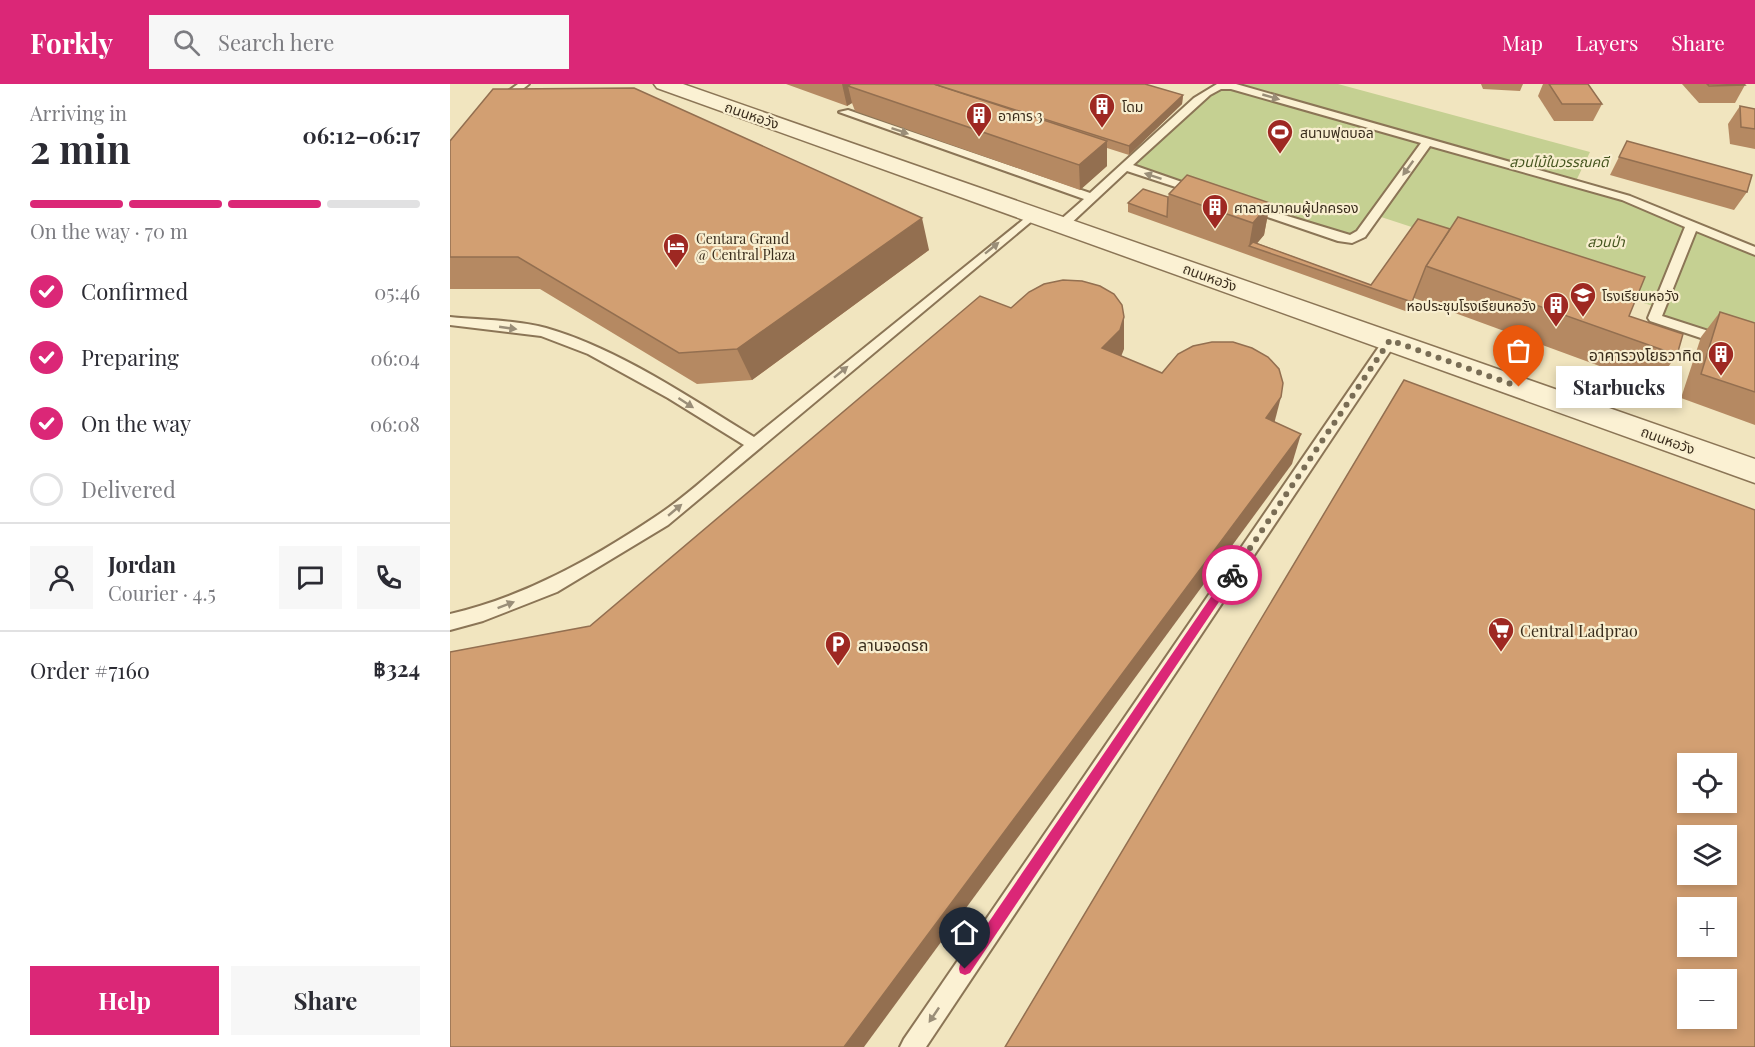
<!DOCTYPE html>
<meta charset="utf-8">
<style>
:root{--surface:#fff;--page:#f7f7f7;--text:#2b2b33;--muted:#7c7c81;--line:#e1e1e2;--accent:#db2777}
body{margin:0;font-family:"Playfair Display","Noto Sans Thai",serif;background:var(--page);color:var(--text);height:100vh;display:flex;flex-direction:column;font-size:22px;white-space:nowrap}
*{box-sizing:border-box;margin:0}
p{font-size:20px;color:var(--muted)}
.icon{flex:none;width:33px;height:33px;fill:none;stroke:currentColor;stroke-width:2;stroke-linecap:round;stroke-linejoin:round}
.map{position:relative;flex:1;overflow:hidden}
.drawer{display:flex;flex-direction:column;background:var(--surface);width:450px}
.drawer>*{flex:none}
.fabs{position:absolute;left:1227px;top:669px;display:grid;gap:12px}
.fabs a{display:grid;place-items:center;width:60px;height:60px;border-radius:0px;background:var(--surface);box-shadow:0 3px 9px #0003;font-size:30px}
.pin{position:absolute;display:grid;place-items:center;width:51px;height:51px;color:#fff;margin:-62px -26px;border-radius:50% 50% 50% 0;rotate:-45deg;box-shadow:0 0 6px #0007}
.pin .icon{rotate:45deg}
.courier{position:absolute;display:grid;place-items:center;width:60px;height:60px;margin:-30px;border:4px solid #db2777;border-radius:50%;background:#fff;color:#222;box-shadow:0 2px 8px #0007}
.bubble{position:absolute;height:42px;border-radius:0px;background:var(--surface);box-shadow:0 3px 9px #0003;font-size:20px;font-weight:700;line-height:42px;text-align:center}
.head em{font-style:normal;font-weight:700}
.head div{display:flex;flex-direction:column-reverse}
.head{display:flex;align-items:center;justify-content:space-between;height:102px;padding:0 30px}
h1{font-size:39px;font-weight:700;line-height:45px}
.bar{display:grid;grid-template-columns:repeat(4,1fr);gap:9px 6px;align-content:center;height:72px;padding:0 30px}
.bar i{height:8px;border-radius:4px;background:var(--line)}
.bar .selected{background:var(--accent)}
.bar p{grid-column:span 4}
.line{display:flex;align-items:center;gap:15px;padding:0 30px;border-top:2px solid var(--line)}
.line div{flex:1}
.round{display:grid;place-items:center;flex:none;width:63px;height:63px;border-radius:0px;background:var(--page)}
ol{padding:0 30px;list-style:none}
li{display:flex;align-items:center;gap:18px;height:66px}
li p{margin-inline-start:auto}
li .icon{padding:6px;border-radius:50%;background:var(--accent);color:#fff;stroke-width:4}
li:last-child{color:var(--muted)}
li i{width:33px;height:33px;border:3px solid var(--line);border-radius:50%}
.button{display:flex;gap:12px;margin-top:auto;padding:12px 30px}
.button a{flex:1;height:69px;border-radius:0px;background:var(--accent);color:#fff;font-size:24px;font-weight:700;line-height:69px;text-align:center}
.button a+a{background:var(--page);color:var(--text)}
header{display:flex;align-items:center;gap:36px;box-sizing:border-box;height:84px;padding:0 30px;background:var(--accent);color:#fff}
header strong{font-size:28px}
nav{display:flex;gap:33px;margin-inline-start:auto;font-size:21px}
.search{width:420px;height:54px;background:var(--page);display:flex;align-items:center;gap:15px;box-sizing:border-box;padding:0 21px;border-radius:0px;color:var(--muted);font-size:22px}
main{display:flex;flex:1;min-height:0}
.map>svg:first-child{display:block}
.green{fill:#c5d092}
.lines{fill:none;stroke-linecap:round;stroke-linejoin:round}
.service-casing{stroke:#8b7556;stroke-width:4}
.minor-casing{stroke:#8b7556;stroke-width:3}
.service{fill:#fbf1d3;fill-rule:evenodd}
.minor{fill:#fbf1d3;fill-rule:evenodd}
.wall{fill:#b58962}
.shaded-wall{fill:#936f50}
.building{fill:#d29f72;stroke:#936f50;stroke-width:1.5;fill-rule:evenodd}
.oneway{fill:#9a8e78}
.route{fill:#db2777}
.done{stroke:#796d55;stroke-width:6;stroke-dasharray:0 10.8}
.labels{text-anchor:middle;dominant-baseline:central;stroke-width:4.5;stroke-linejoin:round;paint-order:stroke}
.far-poi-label{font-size:14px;fill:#392c1c;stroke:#f8eecf;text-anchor:start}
.far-street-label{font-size:14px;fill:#392c1c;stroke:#f8eecf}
.far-park-label{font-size:14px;font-style:italic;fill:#475721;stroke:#f8eecf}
.poi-label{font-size:16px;fill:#392c1c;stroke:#f8eecf;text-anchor:start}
</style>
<header>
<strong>Forkly</strong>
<div class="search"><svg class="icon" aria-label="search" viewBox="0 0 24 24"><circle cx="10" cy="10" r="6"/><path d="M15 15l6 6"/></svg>Search here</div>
<nav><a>Map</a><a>Layers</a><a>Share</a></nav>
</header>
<main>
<section class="drawer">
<div class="head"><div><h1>2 min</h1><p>Arriving in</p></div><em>06:12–06:17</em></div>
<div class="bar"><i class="selected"></i><i class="selected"></i><i class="selected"></i><i></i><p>On the way · 70 m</p></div>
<ol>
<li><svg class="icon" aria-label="check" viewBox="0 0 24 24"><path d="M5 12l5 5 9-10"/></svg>Confirmed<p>05:46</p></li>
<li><svg class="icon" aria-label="check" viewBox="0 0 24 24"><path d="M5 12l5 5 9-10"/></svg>Preparing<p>06:04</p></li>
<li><svg class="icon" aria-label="check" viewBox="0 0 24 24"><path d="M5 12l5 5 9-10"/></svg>On the way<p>06:08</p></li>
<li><i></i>Delivered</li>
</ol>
<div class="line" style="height:108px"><a class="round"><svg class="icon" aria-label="person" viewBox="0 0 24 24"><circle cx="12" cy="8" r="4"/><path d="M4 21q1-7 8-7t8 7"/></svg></a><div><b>Jordan</b><p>Courier · 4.5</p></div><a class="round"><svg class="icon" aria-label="chat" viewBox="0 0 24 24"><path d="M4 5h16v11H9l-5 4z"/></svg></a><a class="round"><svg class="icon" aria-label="phone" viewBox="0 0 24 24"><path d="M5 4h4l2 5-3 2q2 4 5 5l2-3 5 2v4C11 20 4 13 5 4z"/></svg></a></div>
<div class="line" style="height:78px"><div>Order #7160</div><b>฿324</b></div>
<div class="button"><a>Help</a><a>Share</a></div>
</section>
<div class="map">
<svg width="1305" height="963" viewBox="0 0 1305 963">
<rect width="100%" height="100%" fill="#f1e5bf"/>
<path class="green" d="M 785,0 L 888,0 L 1140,68 L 1125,99 L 1176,114 L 1305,167 L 1305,267 L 1205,234 L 1209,224 L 925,131 L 906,153 L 677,83 L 768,2 Z"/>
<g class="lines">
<g class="service-casing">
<g id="service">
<path d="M 68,0 L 79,0 L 55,19 L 47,19 L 47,15 Z"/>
<path d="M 767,0 L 786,0 L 1180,112 L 1305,163 L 1305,171 L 1246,147 L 1212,232 L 1305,262 L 1305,272 L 1200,237 L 1198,234 L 1235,143 L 1172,116 L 980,62 L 915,153 L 902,159 L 888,157 L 794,125 L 794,121 L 798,120 L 900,151 L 907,147 L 971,59 L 781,5 L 771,5 L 760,11 L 683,81 L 752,105 L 752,109 L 744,109 L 677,87 L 617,143 L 613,144 L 607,140 L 609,137 L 634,115 L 389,28 L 398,26 L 640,109 L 744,14 Z"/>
<path d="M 584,127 L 590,130 L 588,132 L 218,441 L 107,508 L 33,537 L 0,546 L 0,530 C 74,513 142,475 205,433 C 237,412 265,385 294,361 L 218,314 L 138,270 L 91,252 L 0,241 L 0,233 C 30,236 67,236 96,244 C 169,265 240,314 304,353 Z"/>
<path d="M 940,252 L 947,257 L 945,260 L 476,963 L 450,963 L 454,955 L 935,254 Z"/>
</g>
</g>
<g class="minor-casing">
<path id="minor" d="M 204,0 L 233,0 L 1305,375 L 1305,399 L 207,4 Z"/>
</g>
<use href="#service" class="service"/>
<use href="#minor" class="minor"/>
</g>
<g class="wall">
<path d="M 336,0 L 695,0 L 733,11 L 732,20 L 679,71 L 657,64 L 657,82 L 630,106 L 405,27 L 402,19 L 397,22 Z"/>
<path d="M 1031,0 L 1073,0 L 1070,7 L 1033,5 Z"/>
<path d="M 1093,0 L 1138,0 L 1152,20 L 1143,37 L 1104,37 L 1088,12 Z"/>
<path d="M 1232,0 L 1294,0 L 1295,1 L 1285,19 L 1249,19 Z"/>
<path d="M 1290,22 L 1305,25 L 1305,65 L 1280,60 L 1278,40 Z"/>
<path d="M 0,57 L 479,166 L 302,296 L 247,300 L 90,205 L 0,205 Z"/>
<path d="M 1177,57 L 1297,108 L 1284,126 L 1160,91 Z"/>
<path d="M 719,110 L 820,119 L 814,151 L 807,159 L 921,201 L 968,135 L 1179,232 L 1227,271 L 1204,302 L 964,214 L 958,228 L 678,128 L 678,119 L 718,113 Z"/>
<path d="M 1270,228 L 1305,239 L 1305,341 L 1231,314 L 1251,253 Z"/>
</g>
<g class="shaded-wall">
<path d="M 392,0 L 422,0 L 398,2 L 402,19 L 397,22 Z"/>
<path d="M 733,11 L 732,20 L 679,71 L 679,62 Z"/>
<path d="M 657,57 L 657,82 L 630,106 L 629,81 Z"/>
<path d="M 820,119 L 814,151 L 804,163 L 799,162 L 803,139 Z"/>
<path d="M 472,134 L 479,166 L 302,296 L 287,265 Z"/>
<path d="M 674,233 L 674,265 L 669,278 L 652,264 Z"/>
<path d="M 831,313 L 823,344 L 816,334 Z"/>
<path d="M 851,350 L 842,380 L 414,963 L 394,963 Z"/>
</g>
<g class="building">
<path d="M 401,0 L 484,0 L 657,57 L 629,81 L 398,2 Z"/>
<path d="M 484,0 L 695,0 L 733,11 L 679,62 Z"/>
<path d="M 1099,0 L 1138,0 L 1152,20 L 1112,20 Z"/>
<path d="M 1257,0 L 1294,0 L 1295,1 L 1259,2 Z"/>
<path d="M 184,4 L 472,134 L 287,265 L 229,269 L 68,173 L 0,173 L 0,57 L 43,5 Z"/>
<path d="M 1290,22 L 1305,25 L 1305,45 L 1291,43 Z"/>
<path d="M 1177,57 L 1302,91 L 1297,108 L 1169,73 Z"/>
<path d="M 737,91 L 820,119 L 803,139 L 719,110 Z"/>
<path d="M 693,105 L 718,113 L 717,133 L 678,119 Z"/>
<path d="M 1008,133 L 1195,193 L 1179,232 L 1233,250 L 1227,271 L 976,182 Z"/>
<path d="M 968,135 L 1000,145 L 976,182 L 962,218 L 799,162 L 803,158 L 921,201 Z"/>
<path d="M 613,196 L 632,197 L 650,202 L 664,210 L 672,221 L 674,233 L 670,246 L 652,264 L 712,289 L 728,270 L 743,262 L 762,258 L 783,258 L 802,264 L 818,273 L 829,285 L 833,299 L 831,313 L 816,334 L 851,350 L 394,963 L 0,963 L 0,568 L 140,542 L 530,212 L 561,224 L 579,208 L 594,200 Z"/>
<path d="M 1270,228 L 1305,239 L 1305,308 L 1251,290 Z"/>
<path d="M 954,296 L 1305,426 L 1305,963 L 555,963 ZM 1238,680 L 1276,680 L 1276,718 L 1238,718 ZM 1238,752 L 1276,752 L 1276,790 L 1238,790 ZM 1238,824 L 1276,824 L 1276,862 L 1238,862 ZM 1238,896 L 1276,896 L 1276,934 L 1238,934 Z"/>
</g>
<defs><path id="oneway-solid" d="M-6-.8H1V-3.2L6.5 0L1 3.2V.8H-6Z" transform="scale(1.5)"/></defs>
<g class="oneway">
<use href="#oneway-solid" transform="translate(821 13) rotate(16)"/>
<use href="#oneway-solid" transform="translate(450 47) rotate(19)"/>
<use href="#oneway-solid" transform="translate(958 84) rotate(126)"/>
<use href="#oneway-solid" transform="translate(703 92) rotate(-162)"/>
<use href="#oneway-solid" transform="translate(542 164) rotate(-39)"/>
<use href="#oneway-solid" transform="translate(58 244) rotate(8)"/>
<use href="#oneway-solid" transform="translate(391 288) rotate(-39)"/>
<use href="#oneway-solid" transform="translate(236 319) rotate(33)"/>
<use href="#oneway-solid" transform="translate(225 426) rotate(-40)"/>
<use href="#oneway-solid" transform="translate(56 521) rotate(-21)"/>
<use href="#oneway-solid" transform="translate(484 931) rotate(124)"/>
</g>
<path class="route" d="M 782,487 L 786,491 L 785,494 L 520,889 L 515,891 L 510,889 L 509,885 L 510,880 L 778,488 Z"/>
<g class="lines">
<path class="done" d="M 782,491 L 940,256 L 1069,303"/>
</g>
<defs>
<g id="building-pin" transform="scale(1.35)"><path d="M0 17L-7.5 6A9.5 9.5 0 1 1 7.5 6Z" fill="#9e2822" stroke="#f8eecf"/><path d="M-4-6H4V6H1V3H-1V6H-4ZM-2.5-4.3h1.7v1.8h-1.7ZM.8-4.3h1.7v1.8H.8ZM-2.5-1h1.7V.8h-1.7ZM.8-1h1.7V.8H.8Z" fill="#fff"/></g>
<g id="stadium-pin" transform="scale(1.35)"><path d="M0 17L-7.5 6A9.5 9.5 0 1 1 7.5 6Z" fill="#9e2822" stroke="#f8eecf"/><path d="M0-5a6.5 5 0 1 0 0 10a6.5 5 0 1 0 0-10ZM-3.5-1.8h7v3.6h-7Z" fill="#fff"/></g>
<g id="hotel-pin" transform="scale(1.35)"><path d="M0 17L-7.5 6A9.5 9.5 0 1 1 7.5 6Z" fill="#9e2822" stroke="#f8eecf"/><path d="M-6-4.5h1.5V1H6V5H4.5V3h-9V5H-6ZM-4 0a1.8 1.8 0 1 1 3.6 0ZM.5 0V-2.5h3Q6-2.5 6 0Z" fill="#fff"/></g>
<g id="school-pin" transform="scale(1.35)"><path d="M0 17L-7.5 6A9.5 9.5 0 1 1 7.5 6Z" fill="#9e2822" stroke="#f8eecf"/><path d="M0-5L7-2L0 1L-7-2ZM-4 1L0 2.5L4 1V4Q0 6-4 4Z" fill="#fff"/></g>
<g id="supermarket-pin" transform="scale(1.35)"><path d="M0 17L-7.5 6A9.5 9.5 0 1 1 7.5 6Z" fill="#9e2822" stroke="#f8eecf"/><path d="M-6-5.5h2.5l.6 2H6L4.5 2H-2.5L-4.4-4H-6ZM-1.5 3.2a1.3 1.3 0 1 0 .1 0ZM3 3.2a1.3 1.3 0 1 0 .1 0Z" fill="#fff"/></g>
<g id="parking-pin" transform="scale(1.35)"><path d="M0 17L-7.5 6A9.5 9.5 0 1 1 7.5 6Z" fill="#9e2822" stroke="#f8eecf"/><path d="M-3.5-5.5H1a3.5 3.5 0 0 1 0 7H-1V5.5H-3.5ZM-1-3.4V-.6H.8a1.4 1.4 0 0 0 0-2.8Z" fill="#fff"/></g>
</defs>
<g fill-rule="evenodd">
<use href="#building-pin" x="652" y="22"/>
<use href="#building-pin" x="529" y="31"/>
<use href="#stadium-pin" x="830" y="48"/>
<use href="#building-pin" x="765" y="123"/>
<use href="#hotel-pin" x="226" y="162"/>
<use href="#school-pin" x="1133" y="211"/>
<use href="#building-pin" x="1106" y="221"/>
<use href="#building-pin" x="1271" y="270"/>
<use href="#supermarket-pin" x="1051" y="546"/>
<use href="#parking-pin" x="388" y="560"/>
</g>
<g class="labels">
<g class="far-poi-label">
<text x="672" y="22">โดม</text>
<text x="548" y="31">อาคาร 3</text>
<text x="850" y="48">สนามฟุตบอล</text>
<text x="784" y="123">ศาลาสมาคมผู้ปกครอง</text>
<text x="246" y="154">Centara Grand<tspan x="246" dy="16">@ Central Plaza</tspan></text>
<text x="1152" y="211">โรงเรียนหอวัง</text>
<text x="1086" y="221" text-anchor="end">หอประชุมโรงเรียนหอวัง</text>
</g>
<g class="far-street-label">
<text transform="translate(302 31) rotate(19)">ถนนหอวัง</text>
<text transform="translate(760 193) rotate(20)">ถนนหอวัง</text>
<text transform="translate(1218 356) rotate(20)">ถนนหอวัง</text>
</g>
<g class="far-park-label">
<text x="1109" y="77">สวนไม้ในวรรณคดี</text>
<text x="1156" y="157">สวนป่า</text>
</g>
<g class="poi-label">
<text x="1252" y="270" text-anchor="end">อาคารวงโยธวาทิต</text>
<text x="1070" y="546">Central Ladprao</text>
<text x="408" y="560">ลานจอดรถ</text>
</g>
</g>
</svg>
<div class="fabs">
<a><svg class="icon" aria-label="locate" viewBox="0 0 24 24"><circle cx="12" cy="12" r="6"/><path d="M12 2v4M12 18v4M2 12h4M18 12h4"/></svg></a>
<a><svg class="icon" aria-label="layers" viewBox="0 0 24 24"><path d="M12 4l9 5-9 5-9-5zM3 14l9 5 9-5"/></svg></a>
<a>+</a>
<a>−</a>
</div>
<div class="pin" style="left:1069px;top:303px;background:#ea580c"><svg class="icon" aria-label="bag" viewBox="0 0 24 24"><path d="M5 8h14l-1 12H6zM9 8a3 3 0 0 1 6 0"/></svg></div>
<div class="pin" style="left:515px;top:885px;background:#1f2937"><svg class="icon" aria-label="home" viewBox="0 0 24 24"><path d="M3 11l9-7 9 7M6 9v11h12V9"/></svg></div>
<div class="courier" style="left:782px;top:491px"><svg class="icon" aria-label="bike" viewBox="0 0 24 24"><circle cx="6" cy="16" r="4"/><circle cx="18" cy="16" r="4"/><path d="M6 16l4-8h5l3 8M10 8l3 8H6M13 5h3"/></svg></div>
<div class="bubble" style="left:1106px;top:282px;width:126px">Starbucks</div>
</div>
</main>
